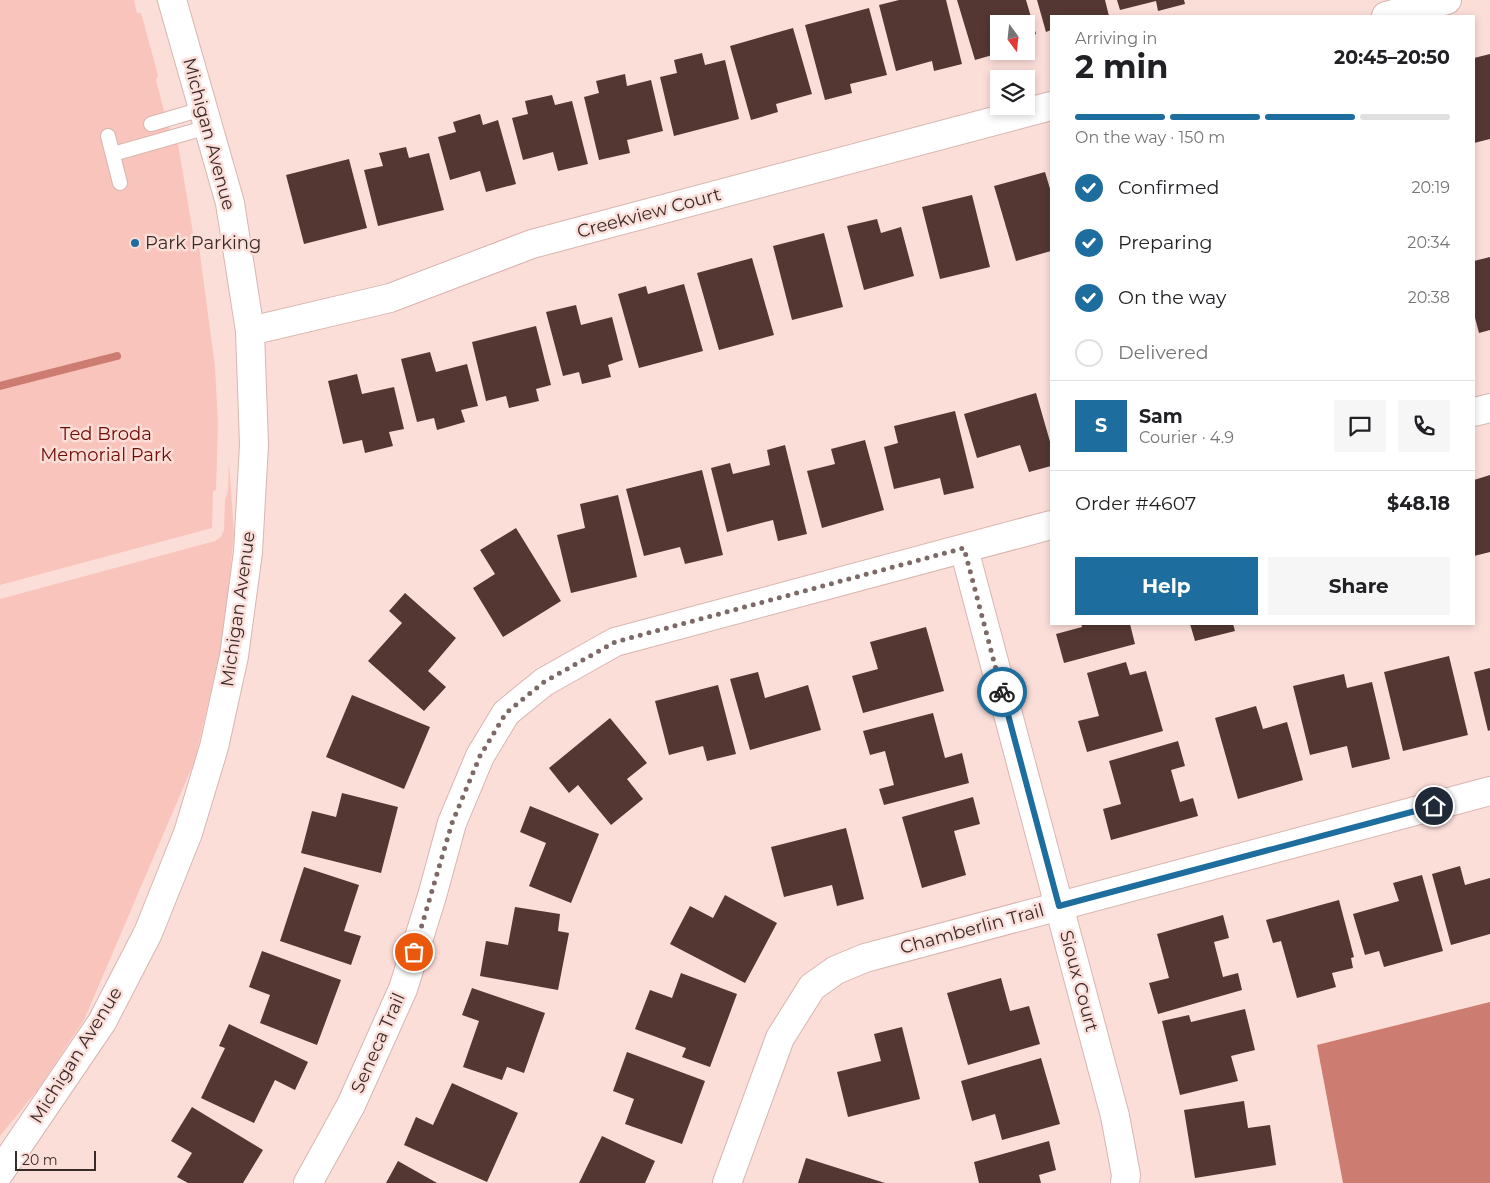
<!DOCTYPE html>
<meta charset="utf-8">
<style>
:root{--surface:#fff;--page:#f6f6f6;--text:#202124;--muted:#757577;--line:#e0e0e0;--accent:#1d6d9f}
body{margin:0;font-family:Montserrat,sans-serif;background:var(--page);color:var(--text);height:100vh;display:flex;flex-direction:column;font-size:19px;white-space:nowrap}
*{box-sizing:border-box;margin:0}
p{font-size:16px;color:var(--muted)}
.icon{flex:none;width:28px;height:28px;fill:none;stroke:currentColor;stroke-width:2;stroke-linecap:round;stroke-linejoin:round}
.map{position:relative;flex:1;overflow:hidden}
.side{position:absolute;left:1050px;top:15px;width:425px;height:610px;display:flex;flex-direction:column;background:var(--surface);border-radius:0px;box-shadow:0 2px 8px #0003}
.side>*{flex:none}
.needle{width:32px;rotate:165deg}
.tools{position:absolute;left:990px;top:15px;display:grid;gap:10px}
.tools a{display:grid;place-items:center;width:45px;height:45px;border-radius:0px;background:var(--surface);box-shadow:0 2px 8px #0003;font-size:25px}
.scale{position:absolute;left:15px;bottom:12px;width:81px;box-sizing:border-box;padding-left:5px;border:2px solid #392b29;border-top:0;font-size:14px;line-height:18px;white-space:nowrap;color:#392b29;-webkit-text-stroke:4px #fcded9;paint-order:stroke}
.pin{position:absolute;display:grid;place-items:center;width:42px;height:42px;color:#fff;margin:-21px;border:2px solid #fff;border-radius:50%;box-shadow:0 1px 5px #0007}
.courier{position:absolute;display:grid;place-items:center;width:50px;height:50px;margin:-25px;border:4px solid #1d6d9f;border-radius:50%;background:#fff;color:#222;box-shadow:0 1px 6px #0007}
.head em{font-style:normal;font-weight:700}
.head div{display:flex;flex-direction:column-reverse}
.head{display:flex;align-items:center;justify-content:space-between;height:85px;padding:0 25px}
h1{font-size:32px;font-weight:700;line-height:38px}
.bar{display:grid;grid-template-columns:repeat(4,1fr);gap:8px 5px;align-content:center;height:60px;padding:0 25px}
.bar i{height:6px;border-radius:4px;background:var(--line)}
.bar .active{background:var(--accent)}
.bar p{grid-column:span 4}
.line{display:flex;align-items:center;gap:12px;padding:0 25px;border-top:1px solid var(--line)}
.line div{flex:1}
.round{display:grid;place-items:center;flex:none;width:52px;height:52px;border-radius:0px;background:var(--page)}
ol{padding:0 25px;list-style:none}
li{display:flex;align-items:center;gap:15px;height:55px}
li p{margin-inline-start:auto}
li .icon{padding:5px;border-radius:50%;background:var(--accent);color:#fff;stroke-width:4}
li:last-child{color:var(--muted)}
li i{width:28px;height:28px;border:2px solid var(--line);border-radius:50%}
.action{display:flex;gap:10px;margin-top:auto;padding:10px 25px}
.action a{flex:1;height:58px;border-radius:0px;background:var(--accent);color:#fff;font-size:20px;font-weight:700;line-height:58px;text-align:center}
.action a+a{background:var(--page);color:var(--text)}
.map>svg:first-child{display:block}
.green{fill:#f9c4bb}
.water{fill:#cc7c70}
.lines{fill:none;stroke-linecap:round;stroke-linejoin:round}
.stream{stroke:#cc7c70;stroke-width:8}
.building{fill:#543733}
.service-casing{stroke:#d9b5af;stroke-width:16}
.minor-casing{stroke:#d9b5af;stroke-width:30}
.tertiary-casing{stroke:#d9b5af;stroke-width:30}
.service{stroke:#fff;stroke-width:14}
.minor{stroke:#fff;stroke-width:28}
.tertiary{stroke:#fff;stroke-width:28}
.done{stroke:#7d6a67;stroke-width:5;stroke-dasharray:0 9}
.route{stroke:#1d6d9f;stroke-width:6}
.poi-dot{fill:#1d6d9f;stroke:#fcded9;stroke-width:2}
.labels{text-anchor:middle;dominant-baseline:central;stroke-width:5;stroke-linejoin:round;paint-order:stroke}
.street-label{font-size:18px;fill:#392b29;stroke:#fcded9}
.poi-label{font-size:18px;fill:#392b29;stroke:#fcded9;text-anchor:start}
.park-label{font-size:18px;fill:#6e0c05;stroke:#fcded9}
</style>
<div class="map">
<svg width="1490" height="1183" viewBox="0 0 1490 1183">
<rect width="100%" height="100%" fill="#fcded9"/>
<g class="green">
<path d="M 0,0 L 134,0 L 137,13 L 141,13 L 158,75 L 156,81 L 173,143 L 178,144 L 194,239 L 198,239 L 215,367 L 218,424 L 216,490 L 213,491 L 212,528 L 0,585 Z"/>
<path d="M 229,462 L 234,534 L 228,593 L 220,652 L 195,760 L 84,1020 L 39,1088 L 0,1136 L 0,599 L 215,541 L 221,537 L 224,530 L 225,500 L 228,491 Z"/>
</g>
<path class="water" d="M 1490,1002 L 1490,1183 L 1343,1183 L 1317,1045 Z"/>
<g class="lines">
<path class="stream" d="M 0,386 L 117,356"/>
</g>
<g class="building">
<path d="M 899,0 L 946,0 L 962,64 L 934,71 L 932,61 L 896,71 L 879,5 Z"/>
<path d="M 957,0 L 1026,0 L 1036,34 L 1026,37 L 1026,24 L 999,24 L 999,51 L 1003,52 L 975,60 Z"/>
<path d="M 1037,0 L 1105,0 L 1109,16 L 1051,16 L 1051,30 L 1046,32 Z"/>
<path d="M 1117,0 L 1184,0 L 1185,4 L 1158,11 L 1156,1 L 1120,10 Z"/>
<path d="M 869,8 L 887,75 L 850,84 L 852,93 L 825,100 L 805,25 Z"/>
<path d="M 793,28 L 812,94 L 776,104 L 778,112 L 751,120 L 730,46 Z"/>
<path d="M 702,53 L 705,65 L 725,60 L 739,119 L 674,136 L 660,77 L 677,73 L 674,60 Z"/>
<path d="M 1490,54 L 1490,139 L 1474,143 L 1474,58 Z"/>
<path d="M 625,74 L 627,86 L 651,80 L 663,131 L 627,140 L 630,153 L 599,160 L 584,97 L 599,93 L 596,81 Z"/>
<path d="M 552,95 L 555,105 L 572,101 L 588,164 L 558,171 L 553,152 L 523,160 L 512,118 L 528,114 L 525,101 Z"/>
<path d="M 480,114 L 483,125 L 498,120 L 516,184 L 486,192 L 480,171 L 450,180 L 438,137 L 456,132 L 453,122 Z"/>
<path d="M 406,147 L 409,158 L 429,153 L 444,210 L 378,226 L 364,170 L 383,166 L 379,153 Z"/>
<path d="M 349,159 L 367,228 L 304,244 L 286,175 Z"/>
<path d="M 1045,172 L 1051,192 L 1051,251 L 1016,261 L 994,186 Z"/>
<path d="M 972,195 L 990,267 L 940,279 L 922,207 Z"/>
<path d="M 877,219 L 881,233 L 901,227 L 914,276 L 864,290 L 847,226 Z"/>
<path d="M 824,233 L 843,307 L 792,320 L 773,246 Z"/>
<path d="M 1490,257 L 1490,330 L 1479,333 L 1474,314 L 1474,261 Z"/>
<path d="M 752,258 L 774,335 L 719,350 L 697,273 Z"/>
<path d="M 684,284 L 703,351 L 639,368 L 618,294 L 646,286 L 648,294 Z"/>
<path d="M 576,305 L 581,325 L 612,317 L 623,360 L 608,365 L 611,377 L 582,384 L 579,372 L 563,376 L 546,312 Z"/>
<path d="M 536,326 L 551,385 L 536,389 L 539,401 L 509,408 L 506,396 L 486,401 L 472,342 Z"/>
<path d="M 430,352 L 436,372 L 467,364 L 478,406 L 461,410 L 465,422 L 437,430 L 434,418 L 417,422 L 401,359 Z"/>
<path d="M 357,374 L 362,394 L 394,387 L 404,429 L 389,432 L 393,446 L 365,453 L 362,440 L 343,444 L 328,381 Z"/>
<path d="M 1036,393 L 1051,445 L 1051,466 L 1029,472 L 1020,445 L 977,458 L 964,414 Z"/>
<path d="M 955,411 L 974,488 L 944,495 L 940,478 L 894,489 L 884,447 L 898,443 L 894,426 Z"/>
<path d="M 865,440 L 884,510 L 822,528 L 807,471 L 835,464 L 831,449 Z"/>
<path d="M 785,445 L 807,534 L 778,541 L 773,520 L 727,532 L 711,468 L 730,463 L 733,474 L 770,465 L 767,450 Z"/>
<path d="M 702,470 L 723,555 L 685,564 L 680,547 L 644,556 L 626,489 Z"/>
<path d="M 1490,475 L 1490,552 L 1474,556 L 1474,480 Z"/>
<path d="M 618,495 L 637,577 L 571,593 L 557,535 L 585,528 L 580,504 Z"/>
<path d="M 516,528 L 561,601 L 503,637 L 473,588 L 495,574 L 480,550 Z"/>
<path d="M 405,593 L 456,638 L 428,671 L 446,687 L 424,711 L 368,661 L 402,623 L 389,611 Z"/>
<path d="M 1081,624 L 1130,624 L 1135,644 L 1064,663 L 1056,634 L 1082,627 Z"/>
<path d="M 1190,624 L 1233,624 L 1235,631 L 1195,641 Z"/>
<path d="M 926,627 L 944,691 L 863,713 L 852,676 L 878,669 L 870,642 Z"/>
<path d="M 1449,656 L 1468,735 L 1403,751 L 1384,672 Z"/>
<path d="M 1126,662 L 1130,675 L 1146,671 L 1163,731 L 1087,752 L 1078,721 L 1099,716 L 1087,673 Z"/>
<path d="M 1490,668 L 1490,730 L 1488,731 L 1474,672 Z"/>
<path d="M 758,672 L 765,698 L 808,685 L 821,730 L 750,750 L 730,679 Z"/>
<path d="M 1344,674 L 1347,688 L 1372,682 L 1390,759 L 1352,768 L 1347,746 L 1310,755 L 1293,686 Z"/>
<path d="M 718,685 L 736,754 L 707,761 L 703,746 L 669,755 L 655,701 Z"/>
<path d="M 352,695 L 430,727 L 404,789 L 326,757 Z"/>
<path d="M 1256,706 L 1263,729 L 1287,722 L 1303,780 L 1238,799 L 1215,718 Z"/>
<path d="M 933,713 L 945,758 L 962,753 L 969,783 L 884,805 L 879,789 L 894,785 L 885,751 L 870,755 L 863,731 Z"/>
<path d="M 610,718 L 647,763 L 627,779 L 643,799 L 611,825 L 578,785 L 569,793 L 549,768 Z"/>
<path d="M 1178,741 L 1185,766 L 1171,770 L 1180,802 L 1193,798 L 1198,816 L 1111,840 L 1103,809 L 1121,804 L 1109,761 Z"/>
<path d="M 342,793 L 398,807 L 381,873 L 301,853 L 312,811 L 336,817 Z"/>
<path d="M 973,797 L 980,824 L 954,831 L 966,875 L 922,888 L 902,817 Z"/>
<path d="M 530,806 L 599,834 L 571,903 L 529,886 L 546,843 L 520,832 Z"/>
<path d="M 846,828 L 864,899 L 837,906 L 832,885 L 784,897 L 771,847 Z"/>
<path d="M 1460,866 L 1465,885 L 1490,878 L 1490,934 L 1451,945 L 1432,874 Z"/>
<path d="M 304,867 L 359,885 L 344,931 L 361,936 L 351,965 L 280,941 Z"/>
<path d="M 1422,875 L 1443,951 L 1384,967 L 1379,951 L 1365,955 L 1353,914 L 1399,901 L 1393,883 Z"/>
<path d="M 725,895 L 777,923 L 745,983 L 670,944 L 690,906 L 713,918 Z"/>
<path d="M 1339,900 L 1354,957 L 1351,958 L 1353,968 L 1332,973 L 1336,987 L 1297,998 L 1281,941 L 1273,943 L 1266,920 Z"/>
<path d="M 515,907 L 560,914 L 558,931 L 569,933 L 558,990 L 480,976 L 486,941 L 508,945 Z"/>
<path d="M 1223,915 L 1229,938 L 1214,942 L 1223,977 L 1238,973 L 1242,990 L 1158,1014 L 1149,983 L 1169,978 L 1157,934 Z"/>
<path d="M 262,951 L 341,980 L 317,1045 L 260,1023 L 270,995 L 249,987 Z"/>
<path d="M 681,973 L 737,994 L 710,1067 L 682,1057 L 686,1048 L 635,1029 L 650,990 L 672,998 Z"/>
<path d="M 1001,978 L 1010,1011 L 1029,1006 L 1040,1044 L 968,1065 L 947,993 Z"/>
<path d="M 472,988 L 545,1013 L 524,1073 L 507,1067 L 502,1080 L 463,1067 L 479,1021 L 462,1015 Z"/>
<path d="M 1245,1009 L 1255,1050 L 1231,1056 L 1238,1081 L 1180,1095 L 1162,1021 L 1189,1015 L 1191,1022 Z"/>
<path d="M 229,1024 L 308,1062 L 295,1090 L 275,1080 L 254,1123 L 201,1098 L 225,1048 L 219,1046 Z"/>
<path d="M 902,1027 L 920,1099 L 848,1117 L 837,1072 L 881,1061 L 874,1034 Z"/>
<path d="M 627,1052 L 705,1081 L 682,1144 L 625,1124 L 634,1099 L 613,1091 Z"/>
<path d="M 1041,1058 L 1060,1124 L 1002,1140 L 995,1114 L 972,1121 L 961,1081 Z"/>
<path d="M 452,1083 L 518,1113 L 487,1182 L 404,1145 L 416,1117 L 433,1125 Z"/>
<path d="M 1244,1101 L 1248,1128 L 1270,1125 L 1276,1165 L 1195,1178 L 1184,1110 Z"/>
<path d="M 192,1107 L 263,1150 L 243,1183 L 188,1183 L 177,1177 L 192,1153 L 171,1141 Z"/>
<path d="M 602,1136 L 655,1161 L 645,1183 L 579,1183 Z"/>
<path d="M 1049,1141 L 1056,1170 L 1039,1175 L 1041,1183 L 979,1183 L 974,1162 Z"/>
<path d="M 806,1158 L 885,1183 L 798,1183 Z"/>
<path d="M 398,1161 L 437,1183 L 386,1183 Z"/>
</g>
<g class="lines">
<g class="service-casing">
<g id="service">
<path d="M 151,124 L 202,109"/>
<path d="M 108,136 L 120,183"/>
<path d="M 113,154 L 208,127"/>
</g>
</g>
<g class="minor-casing">
<g id="minor">
<path d="M 1386,16 L 1447,0"/>
<path d="M 250,331 L 390,298 L 532,244 L 1051,106"/>
<path d="M 1474,412 L 1490,408"/>
<path d="M 964,549 L 1115,1116 L 1126,1175 L 1125,1183"/>
<path d="M 308,1183 L 351,1105 L 403,989 L 432,896 L 452,823 L 480,756 L 506,713 L 544,682 L 615,642 L 1051,525"/>
<path d="M 727,1183 L 780,1038 L 812,987 L 836,970 L 865,958 L 1490,791"/>
</g>
</g>
<g class="tertiary-casing">
<path id="tertiary" d="M 0,1172 L 102,1022 L 148,933 L 188,833 L 214,747 L 234,656 L 248,552 L 254,445 L 250,331 L 230,203 L 172,0"/>
</g>
<use href="#service" class="service"/>
<use href="#minor" class="minor"/>
<use href="#tertiary" class="tertiary"/>
</g>
<g class="lines">
<path class="done" d="M 414,952 L 452,823 L 480,756 L 506,713 L 544,682 L 615,642 L 964,548 L 1002,692"/>
<path class="route" d="M 1002,692 L 1059,906 L 1434,806"/>
</g>
<circle class="poi-dot" cx="135" cy="243" r="5"/>
<g class="labels">
<g class="street-label">
<text transform="translate(209 134) rotate(75)">Michigan Avenue</text>
<text transform="translate(649 213) rotate(-15)">Creekview Court</text>
<text transform="translate(238 609) rotate(-82)">Michigan Avenue</text>
<text transform="translate(972 929) rotate(-15)">Chamberlin Trail</text>
<text transform="translate(1079 981) rotate(75)">Sioux Court</text>
<text transform="translate(378 1043) rotate(-66)">Seneca Trail</text>
<text transform="translate(76 1055) rotate(-58)">Michigan Avenue</text>
</g>
<g class="poi-label">
<text x="145" y="243">Park Parking</text>
</g>
<g class="park-label">
<text x="106" y="434">Ted Broda<tspan x="106" dy="21">Memorial Park</tspan></text>
</g>
</g>
</svg>
<div class="tools">
<a><svg class="needle" viewBox="-14 -14 28 28"><path d="M0-13l5 13h-10z" fill="#e53935"/><path d="M0 13l5-13h-10z" fill="#757577"/></svg></a>
<a><svg class="icon" aria-label="layers" viewBox="0 0 24 24"><path d="M12 4l9 5-9 5-9-5zM3 14l9 5 9-5"/></svg></a>
</div>
<div class="scale">20 m</div>
<div class="pin" style="left:414px;top:952px;background:#ea580c"><svg class="icon" aria-label="bag" viewBox="0 0 24 24"><path d="M5 8h14l-1 12H6zM9 8a3 3 0 0 1 6 0"/></svg></div>
<div class="pin" style="left:1434px;top:806px;background:#1f2937"><svg class="icon" aria-label="home" viewBox="0 0 24 24"><path d="M3 11l9-7 9 7M6 9v11h12V9"/></svg></div>
<div class="courier" style="left:1002px;top:692px"><svg class="icon" aria-label="bike" viewBox="0 0 24 24"><circle cx="6" cy="16" r="4"/><circle cx="18" cy="16" r="4"/><path d="M6 16l4-8h5l3 8M10 8l3 8H6M13 5h3"/></svg></div>
<section class="side">
<div class="head"><div><h1>2 min</h1><p>Arriving in</p></div><em>20:45–20:50</em></div>
<div class="bar"><i class="active"></i><i class="active"></i><i class="active"></i><i></i><p>On the way · 150 m</p></div>
<ol>
<li><svg class="icon" aria-label="check" viewBox="0 0 24 24"><path d="M5 12l5 5 9-10"/></svg>Confirmed<p>20:19</p></li>
<li><svg class="icon" aria-label="check" viewBox="0 0 24 24"><path d="M5 12l5 5 9-10"/></svg>Preparing<p>20:34</p></li>
<li><svg class="icon" aria-label="check" viewBox="0 0 24 24"><path d="M5 12l5 5 9-10"/></svg>On the way<p>20:38</p></li>
<li><i></i>Delivered</li>
</ol>
<div class="line" style="height:90px"><b class="round" style="background:var(--accent);color:#fff">S</b><div><b>Sam</b><p>Courier · 4.9</p></div><a class="round"><svg class="icon" aria-label="chat" viewBox="0 0 24 24"><path d="M4 5h16v11H9l-5 4z"/></svg></a><a class="round"><svg class="icon" aria-label="phone" viewBox="0 0 24 24"><path d="M5 4h4l2 5-3 2q2 4 5 5l2-3 5 2v4C11 20 4 13 5 4z"/></svg></a></div>
<div class="line" style="height:65px"><div>Order #4607</div><b>$48.18</b></div>
<div class="action"><a>Help</a><a>Share</a></div>
</section>
</div>
